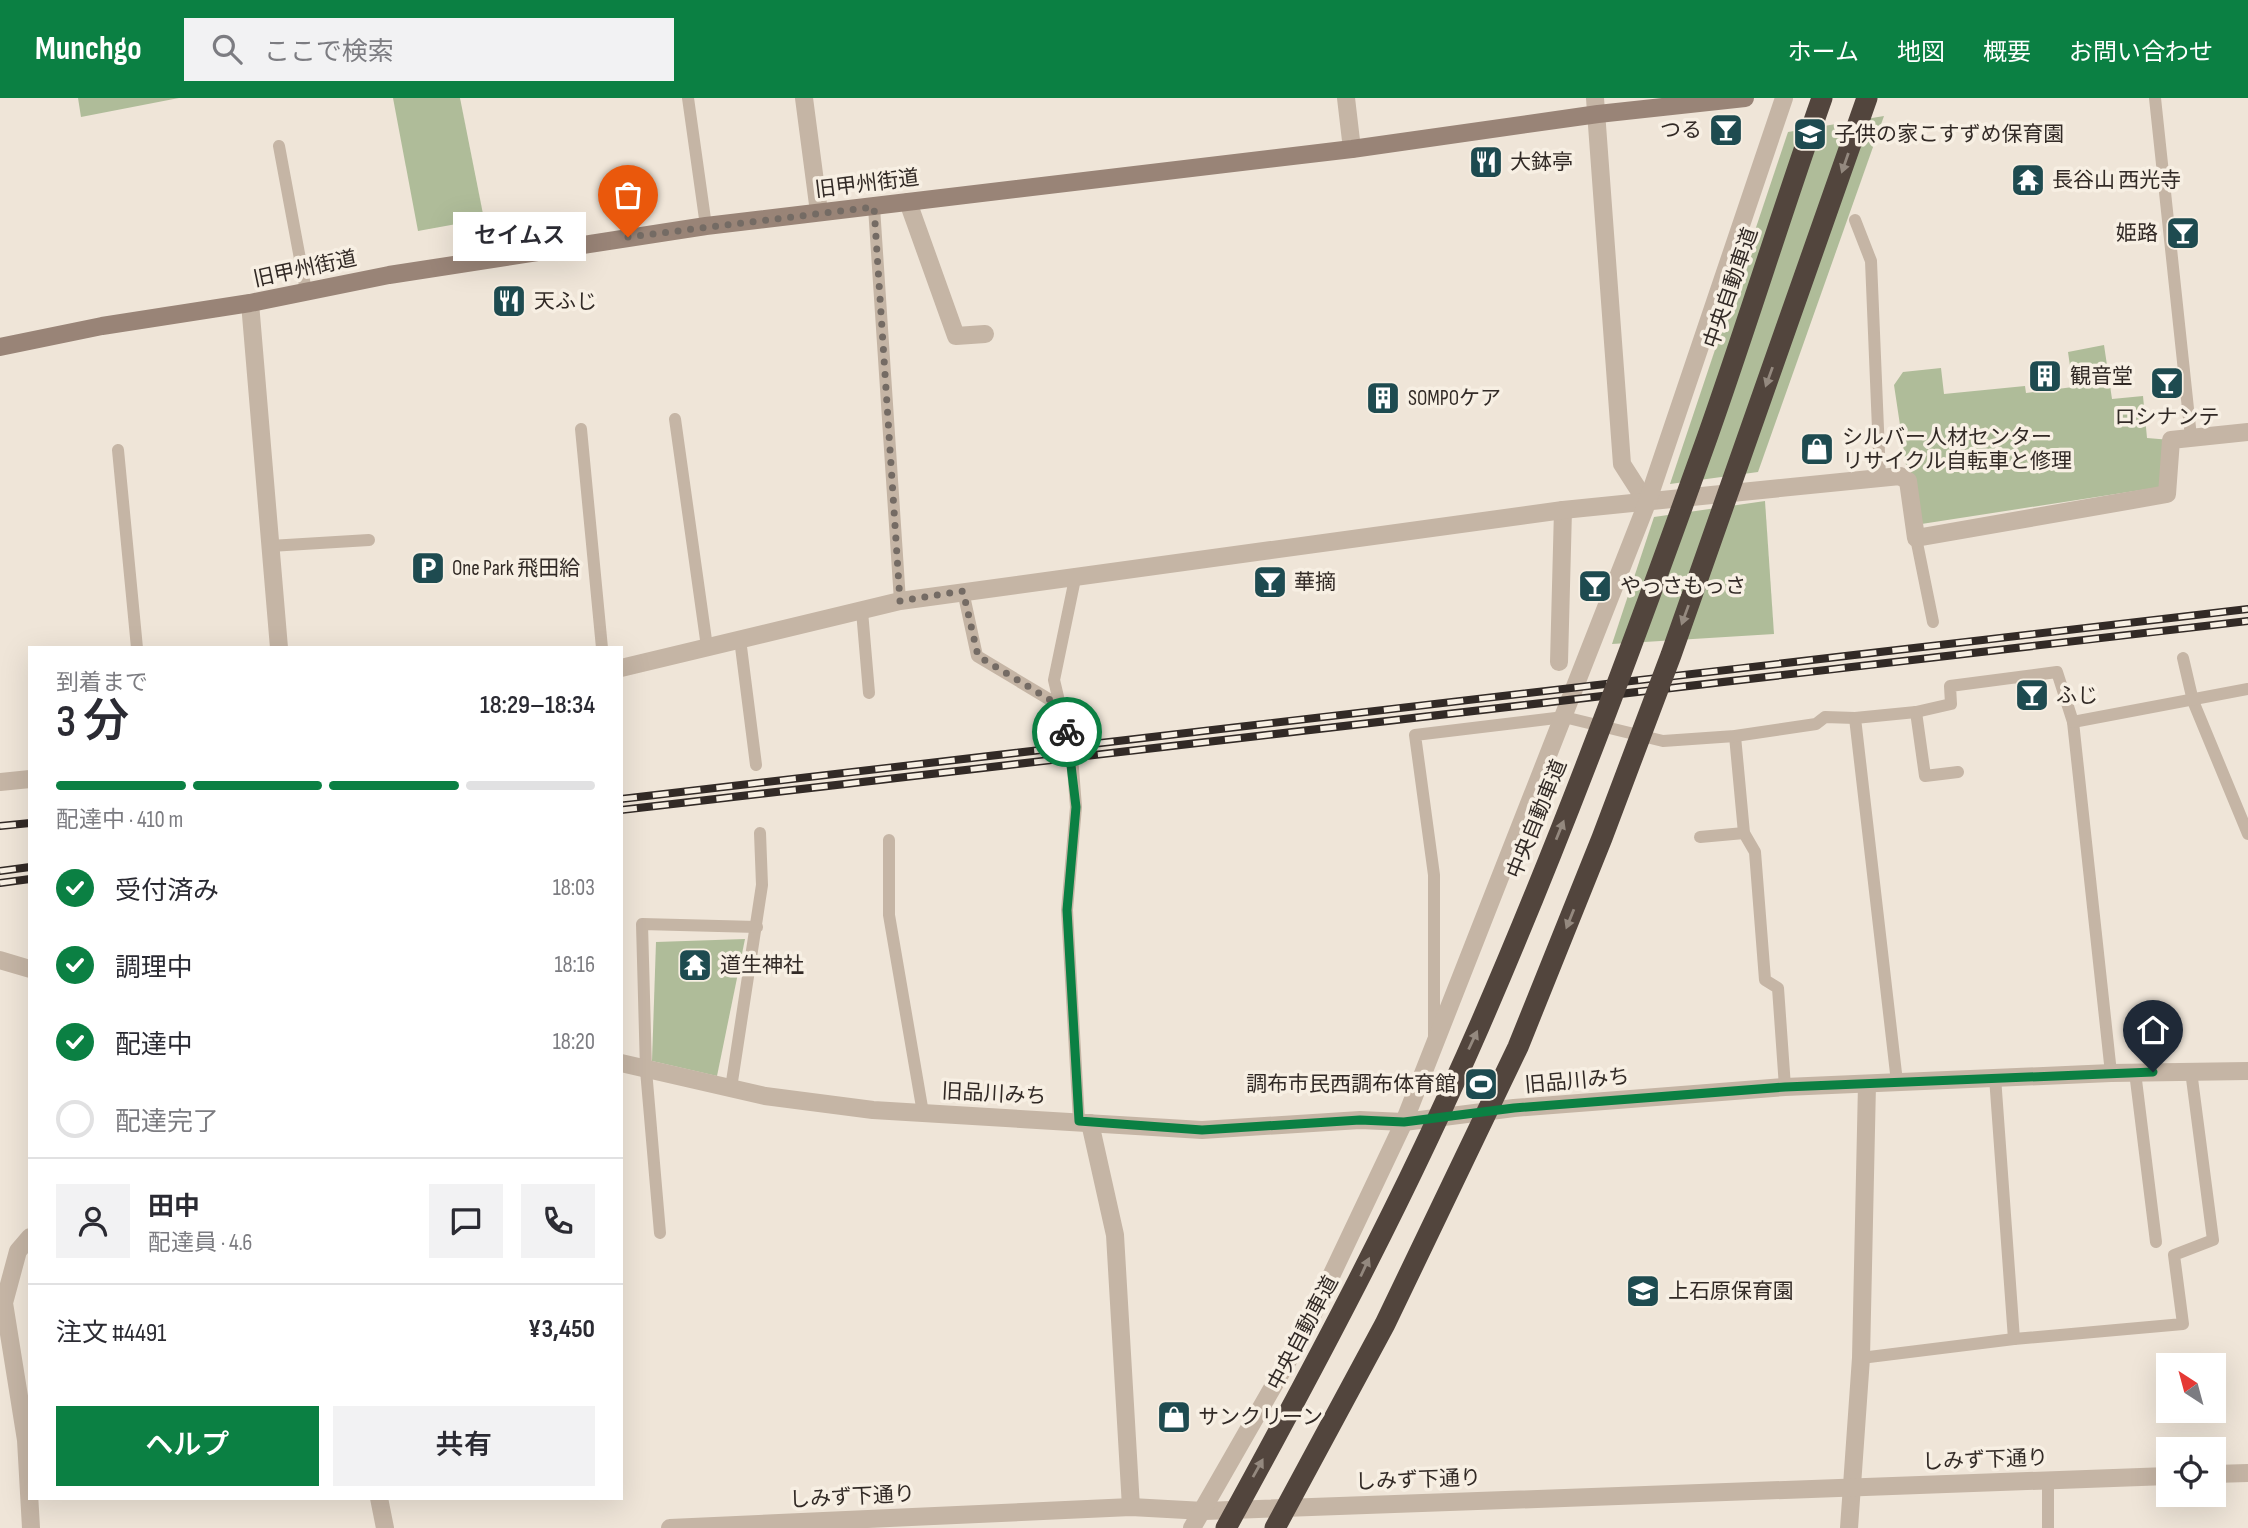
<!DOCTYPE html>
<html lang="ja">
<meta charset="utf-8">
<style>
:root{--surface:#fff;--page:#f2f2f3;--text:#2b2b33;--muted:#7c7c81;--line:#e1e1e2;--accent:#0b8043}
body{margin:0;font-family:"Sofia Sans Condensed","Noto Sans JP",sans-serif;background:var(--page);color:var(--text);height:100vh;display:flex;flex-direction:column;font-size:26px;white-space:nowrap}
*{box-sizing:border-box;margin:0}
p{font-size:23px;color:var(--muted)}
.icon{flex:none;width:38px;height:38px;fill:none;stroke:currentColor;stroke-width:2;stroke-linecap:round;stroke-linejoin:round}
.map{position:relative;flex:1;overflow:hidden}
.drawer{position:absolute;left:28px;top:548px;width:595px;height:854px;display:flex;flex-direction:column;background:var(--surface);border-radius:0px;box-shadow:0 7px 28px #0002}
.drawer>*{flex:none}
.needle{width:46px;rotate:324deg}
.buttons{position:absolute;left:2156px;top:1255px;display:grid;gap:14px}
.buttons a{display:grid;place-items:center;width:70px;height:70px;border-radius:0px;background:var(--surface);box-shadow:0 7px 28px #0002;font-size:35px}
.pin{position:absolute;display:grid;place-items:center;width:60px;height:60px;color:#fff;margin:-72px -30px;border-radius:50% 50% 50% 0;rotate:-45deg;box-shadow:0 0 7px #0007}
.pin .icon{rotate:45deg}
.courier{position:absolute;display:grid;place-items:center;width:70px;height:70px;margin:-35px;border:5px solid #0b8043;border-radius:50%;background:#fff;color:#222;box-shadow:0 2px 9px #0007}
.bubble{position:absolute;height:49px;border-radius:0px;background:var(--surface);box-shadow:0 7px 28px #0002;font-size:23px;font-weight:600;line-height:49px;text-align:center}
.overview em{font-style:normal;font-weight:600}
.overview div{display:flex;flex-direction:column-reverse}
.overview{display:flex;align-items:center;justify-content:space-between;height:119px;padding:0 28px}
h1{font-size:46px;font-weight:600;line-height:52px}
.bar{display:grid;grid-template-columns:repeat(4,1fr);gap:10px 7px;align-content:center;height:84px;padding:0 28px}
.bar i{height:9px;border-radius:5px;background:var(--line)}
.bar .on{background:var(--accent)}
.bar p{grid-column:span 4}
.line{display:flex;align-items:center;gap:18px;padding:0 28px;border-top:2px solid var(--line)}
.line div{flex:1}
.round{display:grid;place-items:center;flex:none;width:74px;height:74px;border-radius:0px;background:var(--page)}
ol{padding:0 28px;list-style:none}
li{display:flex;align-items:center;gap:21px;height:77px}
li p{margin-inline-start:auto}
li .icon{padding:7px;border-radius:50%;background:var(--accent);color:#fff;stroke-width:4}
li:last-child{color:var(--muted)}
li i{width:38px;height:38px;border:4px solid var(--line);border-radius:50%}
.primary-button{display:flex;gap:14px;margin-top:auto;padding:14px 28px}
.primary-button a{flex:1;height:80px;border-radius:0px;background:var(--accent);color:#fff;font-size:28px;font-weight:600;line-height:80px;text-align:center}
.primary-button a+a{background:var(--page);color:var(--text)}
header{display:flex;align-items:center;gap:42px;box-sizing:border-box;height:98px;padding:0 35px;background:var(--accent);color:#fff}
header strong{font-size:33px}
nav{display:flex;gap:38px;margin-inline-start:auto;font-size:24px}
.search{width:490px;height:63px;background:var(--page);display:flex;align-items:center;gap:18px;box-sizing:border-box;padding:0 24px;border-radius:0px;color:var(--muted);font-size:26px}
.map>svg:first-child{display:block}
.green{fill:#afbc99}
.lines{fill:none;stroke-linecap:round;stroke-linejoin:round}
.service{stroke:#c5b5a5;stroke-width:12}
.minor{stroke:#c5b5a5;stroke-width:18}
.tertiary{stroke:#c5b5a5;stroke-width:18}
.secondary{stroke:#998477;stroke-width:18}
.rail-casing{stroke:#322a26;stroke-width:8}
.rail{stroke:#f7efe3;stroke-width:5;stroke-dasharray:16;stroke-linecap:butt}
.motorway-bridge{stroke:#52453d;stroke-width:21}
.oneway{fill:#94897f}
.done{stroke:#746b64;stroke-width:7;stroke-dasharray:0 12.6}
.route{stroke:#0b8043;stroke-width:9}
.labels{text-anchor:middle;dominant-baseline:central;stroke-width:7;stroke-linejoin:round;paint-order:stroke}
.poi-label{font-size:21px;fill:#322a26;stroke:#f7efe3;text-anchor:start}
.street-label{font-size:21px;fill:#322a26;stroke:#f7efe3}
</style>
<header>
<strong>Munchgo</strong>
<div class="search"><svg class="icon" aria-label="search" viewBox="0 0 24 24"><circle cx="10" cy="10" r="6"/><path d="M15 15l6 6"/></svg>ここで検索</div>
<nav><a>ホーム</a><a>地図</a><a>概要</a><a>お問い合わせ</a></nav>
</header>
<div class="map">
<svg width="2248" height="1430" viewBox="0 0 2248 1430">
<rect width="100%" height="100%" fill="#efe5d8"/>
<g class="green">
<path d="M 78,0 L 179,0 L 81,19 Z"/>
<path d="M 393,0 L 460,0 L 484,121 L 418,133 Z"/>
<path d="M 1884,18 L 1758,374 L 1670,386 L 1788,34 Z"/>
<path d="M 2104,247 L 2112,301 L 2143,298 L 2147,340 L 2171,342 L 2167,388 L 1915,427 L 1894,287 L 1903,274 L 1941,270 L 1944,296 L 2025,288 L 2026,295 L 2073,289 L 2068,254 Z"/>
<path d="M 1765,403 L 1774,536 L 1612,546 L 1654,419 Z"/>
<path d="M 745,841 L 717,978 L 652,963 L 656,844 Z"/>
</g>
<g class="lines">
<g class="service">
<path d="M 688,0 L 706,128"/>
<path d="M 2155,0 L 2191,339"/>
<path d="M 279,48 L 306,193"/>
<path d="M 874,109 L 900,503"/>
<path d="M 1855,122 L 1871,163 L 1880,379"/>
<path d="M 675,321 L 707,549"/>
<path d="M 581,331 L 602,550"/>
<path d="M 118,352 L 137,550"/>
<path d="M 1916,440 L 1933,524"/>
<path d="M 270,448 L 369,442"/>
<path d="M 1076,476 L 1054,582 L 1072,658 L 1076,709 L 1067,812 L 1079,1023"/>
<path d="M 963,493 L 977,558 L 1057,606"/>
<path d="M 862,513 L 869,595"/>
<path d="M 740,541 L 756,667"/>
<path d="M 2183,560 L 2193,603 L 2248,736"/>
<path d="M 1916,614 L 1925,678 L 1958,674"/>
<path d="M 2073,624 L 2111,975"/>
<path d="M 1735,638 L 1744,735 L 1755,754 L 1765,882 L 1778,890 L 1785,989"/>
<path d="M 1700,739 L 1744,735"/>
<path d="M 889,742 L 889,817 L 923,1015"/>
<path d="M 1434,938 L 1434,777 L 1415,637 L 1564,619 L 1663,643 L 1735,638 L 1816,626 L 1825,619 L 1855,620"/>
<path d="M 2135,974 L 2156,1144"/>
<path d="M 1897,984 L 1855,620 L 1916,614 L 1951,606 L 1950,588 L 2057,574 L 2073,624 L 2248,591"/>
<path d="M 731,990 L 762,787 L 760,735"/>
<path d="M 660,1135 L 646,972 L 642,826 L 757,829"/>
<path d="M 2014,1241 L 2183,1226 L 2174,1157 L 2213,1142 L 2191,973"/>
<path d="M 1861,1260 L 2014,1241 L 1995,979"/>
<path d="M 2048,1383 L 2048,1430"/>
</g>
<g class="minor">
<path d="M 804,0 L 819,114"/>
<path d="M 1346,0 L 1352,51"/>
<path d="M 1595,0 L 1622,366 L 1647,405"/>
<path d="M 908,104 L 956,238 L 985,236"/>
<path d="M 250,205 L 279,550"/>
<path d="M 1559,564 L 1563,412"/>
<path d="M 621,570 L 900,503 L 1563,412 L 1900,378 L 1908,383 L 1916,440 L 2167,396 L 2171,342 L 2248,334"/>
<path d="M 0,684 L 30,681"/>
<path d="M 0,862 L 30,871"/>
<path d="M 621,965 L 765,998 L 873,1012 L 1202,1032 L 1360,1022 L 1404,1024 L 1514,1010 L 1785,989 L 2111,975 L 2248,973"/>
<path d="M 1090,1025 L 1115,1137 L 1131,1409"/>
<path d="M 30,1139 L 18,1153 L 4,1205 L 26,1342 L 31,1430"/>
<path d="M 379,1400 L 385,1430"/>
<path d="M 1849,1430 L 1861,1260 L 1867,986"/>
</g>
<g class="tertiary">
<path d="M 2214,1376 L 2248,1375"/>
<path d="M 670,1430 L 1131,1409 L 1204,1413 L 2168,1378"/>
<path d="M 1192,1430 L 1305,1233 L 1404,1024 L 1647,405 L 1784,0"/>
</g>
<path class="secondary" d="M 0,249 L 102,228 L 250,205 L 389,177 L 706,128 L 1352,51 L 1598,16 L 1745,0"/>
<g class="rail-casing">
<g id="rail">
<path d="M 621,701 L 2248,511"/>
<path d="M 621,712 L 2248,523"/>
<path d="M 0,728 L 30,725"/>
<path d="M 0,773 L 30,769"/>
<path d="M 0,785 L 30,781"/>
</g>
</g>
<use href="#rail" class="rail"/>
<g class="motorway-bridge">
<path d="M 1226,1430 C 1316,1266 1404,1101 1479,929 C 1563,736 1636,538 1707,340 C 1747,227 1782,113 1822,0"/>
<path d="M 1275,1430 L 1385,1226 L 1518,949 L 1602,740 L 1671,557 L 1867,0"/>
</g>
</g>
<defs><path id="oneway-solid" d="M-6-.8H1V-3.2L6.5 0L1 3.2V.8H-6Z" transform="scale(1.75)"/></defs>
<g class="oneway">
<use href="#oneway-solid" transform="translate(1845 65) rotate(109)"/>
<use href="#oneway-solid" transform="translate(1769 279) rotate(110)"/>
<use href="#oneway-solid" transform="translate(1685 517) rotate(110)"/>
<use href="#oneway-solid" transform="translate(1560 732) rotate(-68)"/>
<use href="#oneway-solid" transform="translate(1570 821) rotate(112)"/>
<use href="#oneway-solid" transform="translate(1473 942) rotate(-65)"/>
<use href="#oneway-solid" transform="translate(1365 1169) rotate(-65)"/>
<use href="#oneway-solid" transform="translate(1258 1370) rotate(-61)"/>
</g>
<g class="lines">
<path class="done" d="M 628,139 L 874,109 L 900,503 L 963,493 L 978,558 L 1057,606 L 1067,634"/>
<path class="route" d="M 1067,634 L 1076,709 L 1067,812 L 1079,1023 L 1202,1032 L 1360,1022 L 1404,1024 L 1514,1010 L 1785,989 L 2153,974"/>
</g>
<defs>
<g id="bar-square" transform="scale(1.75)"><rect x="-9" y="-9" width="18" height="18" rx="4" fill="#1e4b50" stroke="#f7efe3"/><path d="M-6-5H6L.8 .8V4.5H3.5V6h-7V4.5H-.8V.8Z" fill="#fff"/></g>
<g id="school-square" transform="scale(1.75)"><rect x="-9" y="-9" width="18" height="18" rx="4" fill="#1e4b50" stroke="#f7efe3"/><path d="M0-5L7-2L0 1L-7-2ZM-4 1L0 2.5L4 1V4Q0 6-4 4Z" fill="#fff"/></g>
<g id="restaurant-square" transform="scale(1.75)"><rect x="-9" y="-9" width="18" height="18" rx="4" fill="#1e4b50" stroke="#f7efe3"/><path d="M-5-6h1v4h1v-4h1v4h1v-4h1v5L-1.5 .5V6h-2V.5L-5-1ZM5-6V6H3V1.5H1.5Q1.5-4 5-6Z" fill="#fff"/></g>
<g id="temple-square" transform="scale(1.75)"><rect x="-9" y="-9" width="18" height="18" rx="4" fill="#1e4b50" stroke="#f7efe3"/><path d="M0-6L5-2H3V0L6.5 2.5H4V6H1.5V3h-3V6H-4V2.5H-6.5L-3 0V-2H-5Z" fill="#fff"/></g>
<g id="building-square" transform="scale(1.75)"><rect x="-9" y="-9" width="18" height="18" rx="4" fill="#1e4b50" stroke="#f7efe3"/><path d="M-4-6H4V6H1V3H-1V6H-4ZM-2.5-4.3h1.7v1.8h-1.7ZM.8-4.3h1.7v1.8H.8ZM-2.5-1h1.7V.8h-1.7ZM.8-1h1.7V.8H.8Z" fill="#fff"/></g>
<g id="shop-square" transform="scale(1.75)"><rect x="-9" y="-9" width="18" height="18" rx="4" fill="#1e4b50" stroke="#f7efe3"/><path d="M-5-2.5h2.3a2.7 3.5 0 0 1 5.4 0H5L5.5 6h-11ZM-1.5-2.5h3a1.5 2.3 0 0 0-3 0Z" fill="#fff"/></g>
<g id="parking-square" transform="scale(1.75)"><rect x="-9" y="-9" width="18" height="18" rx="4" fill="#1e4b50" stroke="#f7efe3"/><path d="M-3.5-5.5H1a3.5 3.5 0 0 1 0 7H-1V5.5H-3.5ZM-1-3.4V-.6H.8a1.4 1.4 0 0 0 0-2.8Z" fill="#fff"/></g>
<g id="stadium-square" transform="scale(1.75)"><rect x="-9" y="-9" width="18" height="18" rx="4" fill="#1e4b50" stroke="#f7efe3"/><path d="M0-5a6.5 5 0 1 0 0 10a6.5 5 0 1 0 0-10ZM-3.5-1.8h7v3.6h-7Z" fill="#fff"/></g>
</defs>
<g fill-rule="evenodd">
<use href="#bar-square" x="1726" y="32"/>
<use href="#school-square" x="1810" y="36"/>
<use href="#restaurant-square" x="1486" y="64"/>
<use href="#temple-square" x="2028" y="82"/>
<use href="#bar-square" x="2183" y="135"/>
<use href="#restaurant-square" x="509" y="203"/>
<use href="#building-square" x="2045" y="278"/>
<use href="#bar-square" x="2167" y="285"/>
<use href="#building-square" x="1383" y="300"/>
<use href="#shop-square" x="1817" y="351"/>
<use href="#parking-square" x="428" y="470"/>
<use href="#bar-square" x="1270" y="484"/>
<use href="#bar-square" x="1595" y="488"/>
<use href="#bar-square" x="2032" y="597"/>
<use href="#temple-square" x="695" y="867"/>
<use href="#stadium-square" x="1481" y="986"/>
<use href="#school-square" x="1643" y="1193"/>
<use href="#shop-square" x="1174" y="1319"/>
</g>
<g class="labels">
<g class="poi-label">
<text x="1702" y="32" text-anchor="end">つる</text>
<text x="1834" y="36">子供の家こすずめ保育園</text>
<text x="1510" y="64">大鉢亭</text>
<text x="2052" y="82">長谷山 西光寺</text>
<text x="2158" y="135" text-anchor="end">姫路</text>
<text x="534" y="203">天ふじ</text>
<text x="2070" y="278">観音堂</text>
<text x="1408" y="300">SOMPOケア</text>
<text x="2167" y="319" text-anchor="middle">ロシナンテ</text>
<text x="1842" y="339">シルバー人材センター<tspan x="1842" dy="24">リサイクル自転車と修理</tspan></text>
<text x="452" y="470">One Park 飛田給</text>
<text x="1294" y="484">華摘</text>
<text x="1620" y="488">やっさもっさ</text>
<text x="2056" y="597">ふじ</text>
<text x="720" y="867">道生神社</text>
<text x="1456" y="986" text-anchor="end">調布市民西調布体育館</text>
<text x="1668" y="1193">上石原保育園</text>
<text x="1198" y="1319">サンクリーン</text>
</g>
<g class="street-label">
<text transform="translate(867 86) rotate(-7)">旧甲州街道</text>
<text transform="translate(305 171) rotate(-12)">旧甲州街道</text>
<text transform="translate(1731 190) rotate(-71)">中央自動車道</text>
<text transform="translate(1537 721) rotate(-68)">中央自動車道</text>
<text transform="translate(1577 983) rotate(-5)">旧品川みち</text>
<text transform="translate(994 996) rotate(3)">旧品川みち</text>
<text transform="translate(1303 1235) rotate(-62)">中央自動車道</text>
<text transform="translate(1985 1362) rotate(-2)">しみず下通り</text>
<text transform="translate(1418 1382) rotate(-2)">しみず下通り</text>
<text transform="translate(852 1399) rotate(-3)">しみず下通り</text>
</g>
</g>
</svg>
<div class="buttons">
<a><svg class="needle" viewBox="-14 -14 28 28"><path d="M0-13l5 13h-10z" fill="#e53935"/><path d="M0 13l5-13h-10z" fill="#7c7c81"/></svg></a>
<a><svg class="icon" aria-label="locate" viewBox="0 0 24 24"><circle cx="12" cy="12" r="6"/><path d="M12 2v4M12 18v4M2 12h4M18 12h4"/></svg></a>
</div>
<div class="pin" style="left:628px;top:139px;background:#ea580c"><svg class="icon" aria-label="bag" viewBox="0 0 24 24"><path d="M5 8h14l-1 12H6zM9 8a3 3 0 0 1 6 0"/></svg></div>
<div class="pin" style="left:2153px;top:974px;background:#1f2937"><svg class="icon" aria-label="home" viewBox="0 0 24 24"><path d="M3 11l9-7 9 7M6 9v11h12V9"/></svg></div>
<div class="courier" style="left:1067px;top:634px"><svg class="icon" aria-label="bike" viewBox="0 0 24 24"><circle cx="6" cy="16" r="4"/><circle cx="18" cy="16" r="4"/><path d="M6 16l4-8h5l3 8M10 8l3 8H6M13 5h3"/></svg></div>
<div class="bubble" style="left:453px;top:114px;width:133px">セイムス</div>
<section class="drawer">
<div class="overview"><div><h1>3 分</h1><p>到着まで</p></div><em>18:29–18:34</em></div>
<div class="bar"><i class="on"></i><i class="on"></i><i class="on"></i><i></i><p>配達中 · 410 m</p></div>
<ol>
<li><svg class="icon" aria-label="check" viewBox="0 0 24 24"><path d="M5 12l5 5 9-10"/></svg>受付済み<p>18:03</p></li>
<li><svg class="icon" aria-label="check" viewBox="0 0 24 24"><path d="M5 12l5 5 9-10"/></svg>調理中<p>18:16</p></li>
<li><svg class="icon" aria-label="check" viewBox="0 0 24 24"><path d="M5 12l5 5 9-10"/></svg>配達中<p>18:20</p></li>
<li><i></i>配達完了</li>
</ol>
<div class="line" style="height:126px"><a class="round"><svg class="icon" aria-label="person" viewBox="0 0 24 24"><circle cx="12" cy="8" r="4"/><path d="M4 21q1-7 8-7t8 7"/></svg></a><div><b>田中</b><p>配達員 · 4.6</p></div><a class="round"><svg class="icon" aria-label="chat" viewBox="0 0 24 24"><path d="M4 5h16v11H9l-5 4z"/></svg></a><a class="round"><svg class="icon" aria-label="phone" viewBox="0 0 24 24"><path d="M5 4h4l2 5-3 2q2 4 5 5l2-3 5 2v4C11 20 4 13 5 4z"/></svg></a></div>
<div class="line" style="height:91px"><div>注文 #4491</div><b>¥3,450</b></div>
<div class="primary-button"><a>ヘルプ</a><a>共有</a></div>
</section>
</div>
